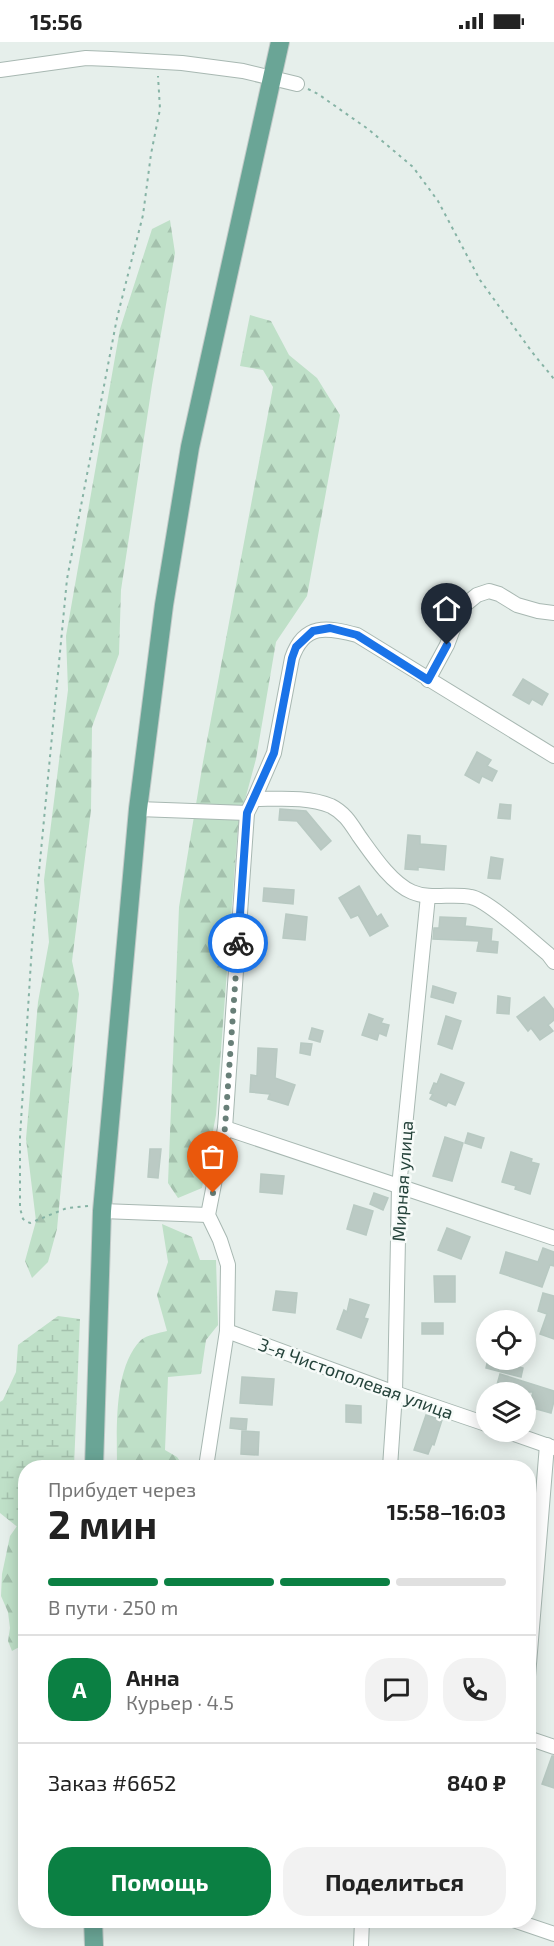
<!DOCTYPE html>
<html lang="ru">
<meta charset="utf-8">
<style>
:root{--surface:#fff;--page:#f2f2f2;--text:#222;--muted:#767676;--line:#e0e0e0;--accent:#0b8043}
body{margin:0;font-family:"Exo 2",sans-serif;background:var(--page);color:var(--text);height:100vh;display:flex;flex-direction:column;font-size:22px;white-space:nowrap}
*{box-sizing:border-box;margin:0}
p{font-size:20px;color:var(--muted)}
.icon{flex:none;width:33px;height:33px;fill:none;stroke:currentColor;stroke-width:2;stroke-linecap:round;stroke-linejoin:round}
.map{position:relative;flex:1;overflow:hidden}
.sheet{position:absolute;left:18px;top:1418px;width:518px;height:468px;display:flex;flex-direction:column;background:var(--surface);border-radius:24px;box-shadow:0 3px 15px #0003}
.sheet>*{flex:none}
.controls{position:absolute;left:476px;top:1268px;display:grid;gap:12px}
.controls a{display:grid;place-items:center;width:60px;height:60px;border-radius:50%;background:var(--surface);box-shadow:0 3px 15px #0003;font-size:30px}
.pin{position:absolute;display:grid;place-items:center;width:51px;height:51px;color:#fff;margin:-62px -26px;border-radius:50% 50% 50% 0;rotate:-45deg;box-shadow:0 0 6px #0007}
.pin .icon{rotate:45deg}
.courier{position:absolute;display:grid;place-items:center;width:60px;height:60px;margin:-30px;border:4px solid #1a73e8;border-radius:50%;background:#fff;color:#222;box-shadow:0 2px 8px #0007}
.overview em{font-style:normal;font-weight:700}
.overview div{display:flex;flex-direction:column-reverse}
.overview{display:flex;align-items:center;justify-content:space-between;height:102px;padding:0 30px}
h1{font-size:39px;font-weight:700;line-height:45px}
.bar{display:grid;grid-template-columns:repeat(4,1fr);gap:9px 6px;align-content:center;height:72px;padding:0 30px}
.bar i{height:8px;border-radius:4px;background:var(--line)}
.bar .active{background:var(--accent)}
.bar p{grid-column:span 4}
.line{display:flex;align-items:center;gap:15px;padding:0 30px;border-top:2px solid var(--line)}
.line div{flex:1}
.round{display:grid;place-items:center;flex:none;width:63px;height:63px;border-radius:24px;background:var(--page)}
.primary-button{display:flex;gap:12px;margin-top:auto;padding:12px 30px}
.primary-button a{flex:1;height:69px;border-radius:24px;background:var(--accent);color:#fff;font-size:24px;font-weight:700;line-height:69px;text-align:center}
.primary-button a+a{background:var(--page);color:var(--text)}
.status{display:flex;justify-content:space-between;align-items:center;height:42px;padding:0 30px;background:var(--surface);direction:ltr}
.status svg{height:16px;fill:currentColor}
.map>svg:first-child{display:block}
.forest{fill:url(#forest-firs)}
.wetland{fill:url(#wetland-marsh)}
.building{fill:#bbcac4;stroke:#b8c9c2;stroke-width:1.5}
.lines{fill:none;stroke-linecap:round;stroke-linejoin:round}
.minor-casing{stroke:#a8b8b2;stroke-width:16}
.primary-casing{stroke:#c2cac8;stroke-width:20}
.path{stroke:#86b3a5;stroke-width:2;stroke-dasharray:3 4.5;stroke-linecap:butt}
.minor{stroke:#fff;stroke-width:14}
.primary{stroke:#6aa596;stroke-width:18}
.done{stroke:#687f78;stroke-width:6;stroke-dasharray:0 10.8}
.route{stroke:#1a73e8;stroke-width:8}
.labels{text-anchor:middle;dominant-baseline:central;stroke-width:5;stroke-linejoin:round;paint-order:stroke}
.street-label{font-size:18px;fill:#24423a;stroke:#f7fbf9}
</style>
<div class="status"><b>15:56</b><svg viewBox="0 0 49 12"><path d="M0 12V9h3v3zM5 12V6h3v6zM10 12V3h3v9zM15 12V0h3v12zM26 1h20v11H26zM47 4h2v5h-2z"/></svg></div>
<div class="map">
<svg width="554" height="1904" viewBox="0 0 554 1904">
<defs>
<pattern id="forest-firs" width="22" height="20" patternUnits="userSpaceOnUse" patternTransform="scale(1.5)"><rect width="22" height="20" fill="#bfe0c8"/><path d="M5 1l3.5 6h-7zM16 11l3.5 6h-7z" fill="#a4c1ad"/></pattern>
<pattern id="wetland-marsh" width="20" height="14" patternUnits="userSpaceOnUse" patternTransform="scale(1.5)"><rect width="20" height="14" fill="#bfe0c8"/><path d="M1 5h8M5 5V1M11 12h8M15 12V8" fill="none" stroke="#a4c1ad"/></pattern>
</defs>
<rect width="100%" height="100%" fill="#e6efeb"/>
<g class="forest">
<path d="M 170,178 L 175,211 L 152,343 L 121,548 L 119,612 L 92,685 L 91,768 L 72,919 L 79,952 L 57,1187 L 48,1220 L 32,1236 L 25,1219 L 36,1179 L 26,1097 L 38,960 L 49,900 L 44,838 L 68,648 L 66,594 L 120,287 L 152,187 Z"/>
<path d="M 250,273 L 271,279 L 289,313 L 317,336 L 340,373 L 307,554 L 276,600 L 256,717 L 238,784 L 216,1073 L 202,1146 L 178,1156 L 168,1141 L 179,865 L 203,720 L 273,345 L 263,328 L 240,324 Z"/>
<path d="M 162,1182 L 192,1195 L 200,1218 L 216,1218 L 218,1283 L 206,1298 L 201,1332 L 168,1335 L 165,1408 L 177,1415 L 184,1425 L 117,1425 C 117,1388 113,1326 141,1298 C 147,1293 159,1291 167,1289 L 157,1253 L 168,1220 Z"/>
<path d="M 17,1484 L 25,1491 L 26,1598 L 21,1604 L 12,1609 L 8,1599 L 10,1586 L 8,1570 L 1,1554 L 2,1532 L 10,1494 Z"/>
</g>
<path class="wetland" d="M 58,1274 L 80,1277 L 74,1425 L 26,1425 L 25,1491 L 0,1471 L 0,1360 L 3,1358 L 16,1330 L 18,1303 Z"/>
<g class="building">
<path d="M 523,637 L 548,652 L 542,663 L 532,657 L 529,662 L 513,653 Z"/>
<path d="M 477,710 L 491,718 L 487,724 L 497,729 L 492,739 L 482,734 L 479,741 L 465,733 Z"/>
<path d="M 500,762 L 511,763 L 510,777 L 498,776 Z"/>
<path d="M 280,767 L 306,769 L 331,799 L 321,808 L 297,779 L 279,778 Z"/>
<path d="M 408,793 L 420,794 L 420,802 L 446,804 L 444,828 L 418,825 L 418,828 L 405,827 Z"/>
<path d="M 491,815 L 503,817 L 500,837 L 488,836 Z"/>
<path d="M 359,844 L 377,875 L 381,872 L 388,884 L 370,894 L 358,873 L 351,876 L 339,856 Z"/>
<path d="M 264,846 L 294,848 L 293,862 L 263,859 Z"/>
<path d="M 286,872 L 307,875 L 305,898 L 283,896 Z"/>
<path d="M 440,875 L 466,876 L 465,884 L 492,887 L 491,899 L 498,900 L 497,911 L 477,909 L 479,899 L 433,897 L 434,886 L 439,886 Z"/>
<path d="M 433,944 L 456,951 L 453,961 L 431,955 Z"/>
<path d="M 498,954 L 510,956 L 509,972 L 497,971 Z"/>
<path d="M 544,955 L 554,968 L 554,978 L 548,983 L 553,989 L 540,998 L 531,986 L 528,989 L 517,975 Z"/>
<path d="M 369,972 L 383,977 L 381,981 L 389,983 L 386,994 L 379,991 L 377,998 L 362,993 Z"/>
<path d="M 446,974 L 461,979 L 452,1007 L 438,1002 Z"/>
<path d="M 312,986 L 323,989 L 320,1000 L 309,997 Z"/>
<path d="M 301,1001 L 312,1002 L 310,1013 L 300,1011 Z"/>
<path d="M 258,1006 L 277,1007 L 275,1036 L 295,1043 L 288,1063 L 268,1057 L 270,1052 L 250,1050 L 251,1033 L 257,1034 Z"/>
<path d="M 441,1032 L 464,1041 L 455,1063 L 448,1060 L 446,1064 L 430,1057 L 433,1052 L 430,1051 L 434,1041 L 437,1042 Z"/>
<path d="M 468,1091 L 484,1096 L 481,1106 L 465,1101 Z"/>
<path d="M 445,1095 L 463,1101 L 452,1139 L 433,1134 Z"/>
<path d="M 150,1107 L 161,1107 L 158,1136 L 148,1135 Z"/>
<path d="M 511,1110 L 532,1117 L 531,1120 L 539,1122 L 530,1152 L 515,1147 L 516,1144 L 502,1140 Z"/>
<path d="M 261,1132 L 284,1134 L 282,1152 L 260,1150 Z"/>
<path d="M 374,1151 L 388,1156 L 383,1168 L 370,1162 Z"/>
<path d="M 354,1163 L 373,1169 L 366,1193 L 347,1187 Z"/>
<path d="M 447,1186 L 470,1195 L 461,1217 L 438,1208 Z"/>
<path d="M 543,1206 L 554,1210 L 554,1224 L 550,1223 L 542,1245 L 500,1231 L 506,1210 L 538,1220 Z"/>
<path d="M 434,1234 L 455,1234 L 455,1260 L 435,1260 Z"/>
<path d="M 276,1249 L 297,1251 L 295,1271 L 273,1268 Z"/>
<path d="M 543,1251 L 554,1254 L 554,1297 L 540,1292 L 547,1272 L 538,1269 Z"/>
<path d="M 350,1257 L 369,1263 L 364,1276 L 368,1277 L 361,1296 L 337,1287 L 344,1268 L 347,1270 Z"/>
<rect x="422" y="1281" width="21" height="11"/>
<path d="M 488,1317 L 523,1326 L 521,1335 L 486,1326 Z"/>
<path d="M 500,1332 L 554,1349 L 554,1359 L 551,1371 L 529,1365 L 533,1350 L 495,1350 Z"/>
<path d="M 242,1335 L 274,1337 L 272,1363 L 240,1361 Z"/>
<path d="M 346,1363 L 361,1364 L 361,1381 L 346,1380 Z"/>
<path d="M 426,1373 L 442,1378 L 434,1403 L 432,1402 L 428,1412 L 414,1408 Z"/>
<path d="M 231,1376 L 247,1377 L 246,1388 L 230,1386 Z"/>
<path d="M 242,1389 L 259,1390 L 258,1413 L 241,1412 Z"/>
<path d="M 552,1714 L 554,1714 L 554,1746 L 542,1742 Z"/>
</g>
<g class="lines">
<g class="minor-casing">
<g id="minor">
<path d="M 0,28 L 86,16 L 111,17 L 182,21 L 243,29 L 297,42"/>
<path d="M 428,638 L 447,603 L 461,566 L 477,553 L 489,549 L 499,552 L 517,563 L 538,569 L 554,571"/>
<path d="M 254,757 L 274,711 L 292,616 C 304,581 327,585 357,593 L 554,714"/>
<path d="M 138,767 L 247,771 L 254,757 C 278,757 308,754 331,764 C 345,771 351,782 359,794 C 372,812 391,841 412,850 C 430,858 452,851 471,855 C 488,858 532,899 548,912 L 554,920"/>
<path d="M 225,1086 L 554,1196"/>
<path d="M 102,1169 L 208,1173"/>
<path d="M 227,1289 L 395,1351 L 486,1382"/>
<path d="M 506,1389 L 554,1406"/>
<path d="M 206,1425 L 227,1289 L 228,1223 L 220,1198 L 208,1173 L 225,1086 L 247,771"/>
<path d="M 390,1425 L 395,1351 L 399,1145 L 428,854"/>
<path d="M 528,1634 L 547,1403"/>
<path d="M 528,1696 L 554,1705"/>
<path d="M 513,1878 L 554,1892"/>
<path d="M 361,1904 L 362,1878"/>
</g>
</g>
<g class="primary-casing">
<g id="primary">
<path d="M 94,1425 L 102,1169 L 138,767 L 164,563 L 190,405 L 280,0"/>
<path d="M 93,1878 L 94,1904"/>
</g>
</g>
<g class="path">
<path d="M 308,47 L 318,52 L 368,87 L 413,125 L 438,159 L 480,238 L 532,310 L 554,337"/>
<path d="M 88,1164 L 67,1166 L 30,1181 L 23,1177 L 20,1166 L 20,1095 L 32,903 L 67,537 L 117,276 L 143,173 L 151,112 L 160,67 L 158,34"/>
</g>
<use href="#minor" class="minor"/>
<use href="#primary" class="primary"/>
</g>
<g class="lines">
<path class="done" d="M 213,1151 L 225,1086 L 238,901"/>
<path class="route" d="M 238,901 L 247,771 L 274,711 L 292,616 L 296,605 L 313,589 L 330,586 L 357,593 L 428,638 L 447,603"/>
</g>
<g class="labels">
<g class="street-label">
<text transform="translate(402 1139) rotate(-86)">Мирная улица</text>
<text transform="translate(356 1336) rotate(20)">3-я Чистополевая улица</text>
</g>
</g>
</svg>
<div class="controls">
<a><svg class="icon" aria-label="locate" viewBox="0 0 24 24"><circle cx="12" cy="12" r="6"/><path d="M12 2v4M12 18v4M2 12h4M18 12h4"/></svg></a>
<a><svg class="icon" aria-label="layers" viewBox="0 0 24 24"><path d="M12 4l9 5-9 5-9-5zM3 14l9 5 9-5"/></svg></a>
</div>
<div class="pin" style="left:213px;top:1151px;background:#ea580c"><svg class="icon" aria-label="bag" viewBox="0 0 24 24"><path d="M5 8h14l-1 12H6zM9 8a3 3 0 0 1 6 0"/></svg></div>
<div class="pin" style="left:447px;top:603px;background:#1f2937"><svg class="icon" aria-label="home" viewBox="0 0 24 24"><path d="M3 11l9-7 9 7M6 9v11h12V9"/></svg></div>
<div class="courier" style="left:238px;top:901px"><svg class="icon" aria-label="bike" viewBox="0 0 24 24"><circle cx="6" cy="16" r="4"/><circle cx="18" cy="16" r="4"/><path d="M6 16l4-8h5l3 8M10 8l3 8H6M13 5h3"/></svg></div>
<section class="sheet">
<div class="overview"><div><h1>2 мин</h1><p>Прибудет через</p></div><em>15:58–16:03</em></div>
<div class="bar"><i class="active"></i><i class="active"></i><i class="active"></i><i></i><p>В пути · 250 m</p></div>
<div class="line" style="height:108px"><b class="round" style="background:var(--accent);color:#fff">А</b><div><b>Анна</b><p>Курьер · 4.5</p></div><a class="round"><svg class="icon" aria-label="chat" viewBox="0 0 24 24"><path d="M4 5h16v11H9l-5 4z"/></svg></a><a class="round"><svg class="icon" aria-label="phone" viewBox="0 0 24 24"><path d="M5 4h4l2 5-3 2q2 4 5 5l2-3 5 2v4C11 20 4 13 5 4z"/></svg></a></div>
<div class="line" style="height:78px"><div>Заказ #6652</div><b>840 ₽</b></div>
<div class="primary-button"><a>Помощь</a><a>Поделиться</a></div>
</section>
</div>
